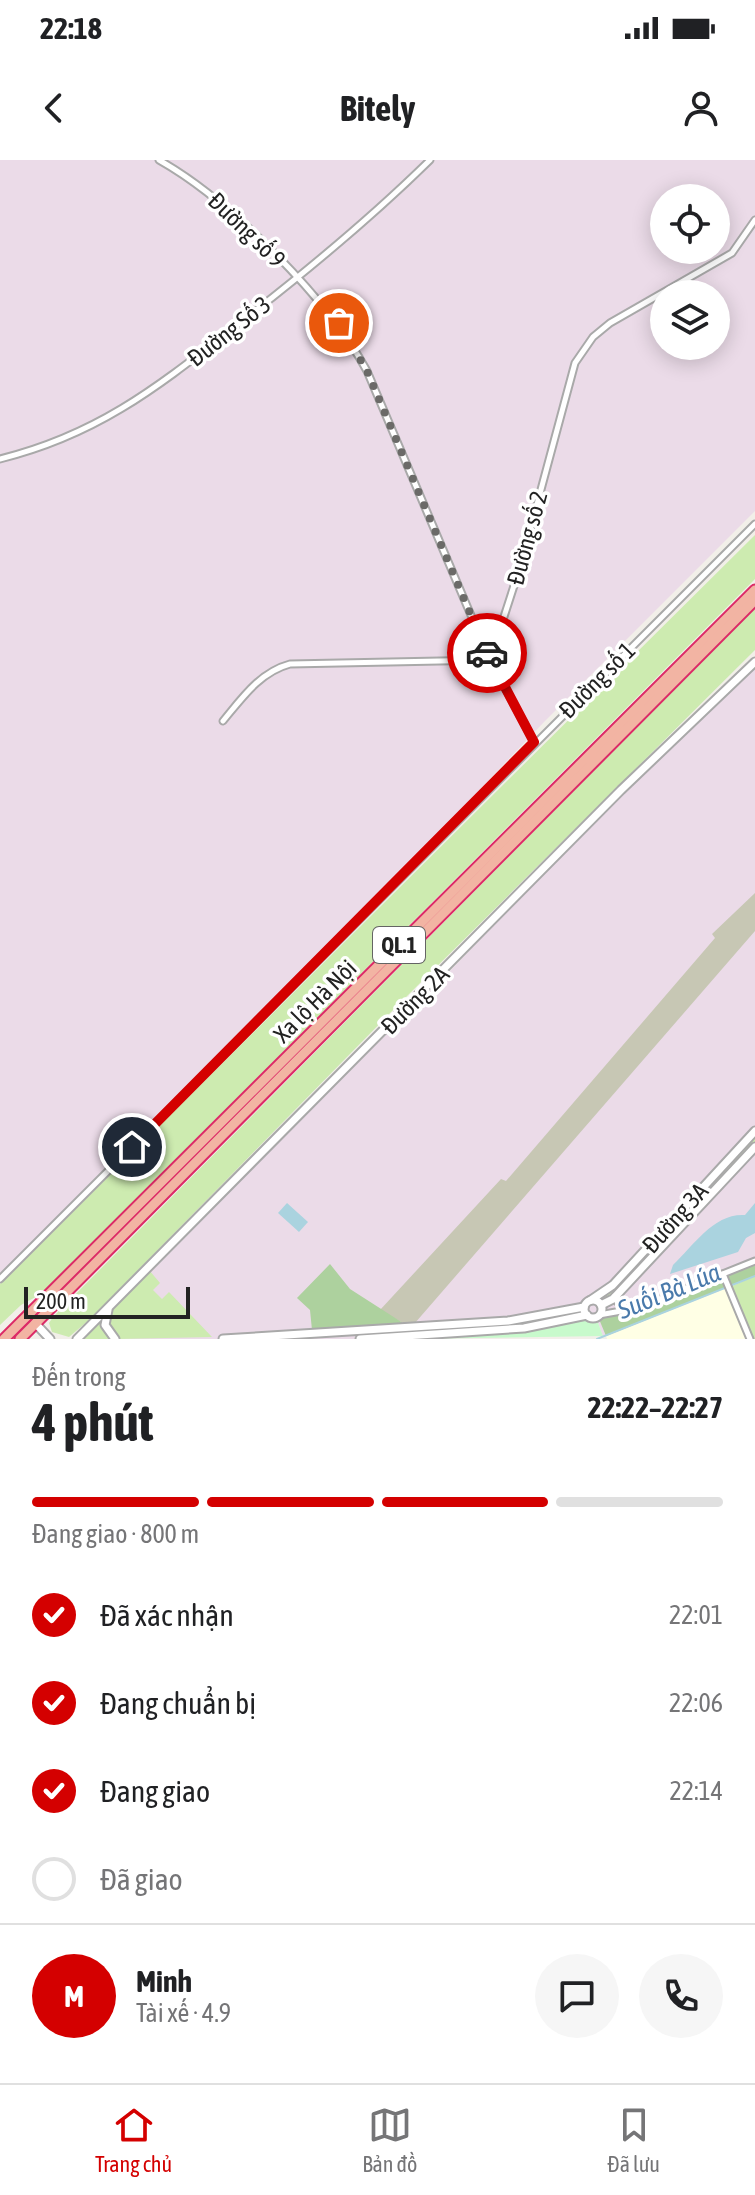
<!DOCTYPE html>
<html lang="vi">
<meta charset="utf-8">
<style>
:root{--surface:#fff;--page:#f6f6f6;--text:#202124;--muted:#757577;--line:#e0e0e0;--accent:#d40000}
body{margin:0;font-family:"Asap Condensed",sans-serif;background:var(--page);color:var(--text);height:100vh;display:flex;flex-direction:column;font-size:30px;white-space:nowrap}
*{box-sizing:border-box;margin:0}
p{font-size:26px;color:var(--muted)}
.icon{flex:none;width:44px;height:44px;fill:none;stroke:currentColor;stroke-width:2;stroke-linecap:round;stroke-linejoin:round}
.map{position:relative;height:1179px;overflow:hidden}
.side{display:flex;flex-direction:column;background:var(--surface);flex:1}
.side>*{flex:none}
.fabs{position:absolute;left:650px;top:24px;display:grid;gap:16px}
.fabs a{display:grid;place-items:center;width:80px;height:80px;border-radius:50%;background:var(--surface);box-shadow:0 4px 20px #0003;font-size:40px}
.scale{position:absolute;left:24px;bottom:20px;width:166px;box-sizing:border-box;padding-left:8px;border:4px solid #222;border-top:0;font-size:22px;line-height:28px;white-space:nowrap;color:#222;-webkit-text-stroke:6px #fff;paint-order:stroke}
.pin{position:absolute;display:grid;place-items:center;width:68px;height:68px;color:#fff;margin:-34px;border:4px solid #fff;border-radius:50%;box-shadow:0 2px 8px #0007}
.courier{position:absolute;display:grid;place-items:center;width:80px;height:80px;margin:-40px;border:6px solid #d40000;border-radius:50%;background:#fff;color:#222;box-shadow:0 2px 10px #0007}
.overview em{font-style:normal;font-weight:700}
.overview div{display:flex;flex-direction:column-reverse}
.overview{display:flex;align-items:center;justify-content:space-between;height:136px;padding:0 32px}
h1{font-size:52px;font-weight:700;line-height:60px}
.bar{display:grid;grid-template-columns:repeat(4,1fr);gap:12px 8px;align-content:center;height:96px;padding:0 32px}
.bar i{height:10px;border-radius:6px;background:var(--line)}
.bar .selected{background:var(--accent)}
.bar p{grid-column:span 4}
.line{display:flex;align-items:center;gap:20px;padding:0 32px;border-top:2px solid var(--line)}
.line div{flex:1}
.round{display:grid;place-items:center;flex:none;width:84px;height:84px;border-radius:42px;background:var(--page)}
ol{padding:0 32px;list-style:none}
li{display:flex;align-items:center;gap:24px;height:88px}
li p{margin-inline-start:auto}
li .icon{padding:8px;border-radius:50%;background:var(--accent);color:#fff;stroke-width:4}
li:last-child{color:var(--muted)}
li i{width:44px;height:44px;border:4px solid var(--line);border-radius:50%}
.status{display:flex;justify-content:space-between;align-items:center;height:56px;padding:0 40px;background:var(--surface);direction:ltr}
.status svg{height:22px;fill:currentColor}
header{display:flex;justify-content:space-between;align-items:center;height:104px;padding:0 32px;background:var(--surface);font-size:36px;font-weight:700}
.menu{display:flex;justify-content:space-around;align-items:center;height:112px;border-top:2px solid var(--line);background:var(--surface);font-size:22px;color:var(--muted)}
.menu a{display:grid;justify-items:center;gap:4px}
.menu .selected{color:var(--accent)}
.map>svg:first-child{display:block}
.industrial{fill:#ebdbe8;fill-rule:evenodd}
.education{fill:#ffffe5}
.construction{fill:#c7c7b4}
.grass{fill:#cdebb0}
.forest{fill:#add19e}
.park{fill:#c8facc}
.water{fill:#aad3df}
.lines{fill:none;stroke-linecap:round;stroke-linejoin:round}
.stream{stroke:#aad3df;stroke-width:2}
.minor-casing{stroke:#a9a9a9;stroke-width:9}
.tertiary-casing{stroke:#a9a9a9;stroke-width:11}
.trunk-casing{stroke:#dc2a67;stroke-width:13}
.minor{stroke:#fff;stroke-width:5}
.tertiary{stroke:#fff;stroke-width:7}
.trunk{stroke:#f2b4a3;stroke-width:9}
.done{stroke:#6b6a68;stroke-width:8;stroke-dasharray:0 14.4}
.route{stroke:#d40000;stroke-width:10}
.labels{text-anchor:middle;dominant-baseline:central;stroke-width:7;stroke-linejoin:round;paint-order:stroke}
.shield{fill:#fff;stroke:#646464;stroke-width:2}
.shield-label{font-size:22px;font-weight:bold;fill:#222}
.street-label{font-size:24px;fill:#222;stroke:#fff}
.water-label{font-size:26px;font-style:italic;fill:#4a7aab;stroke:#fff}
</style>
<div class="status"><b>22:18</b><svg viewBox="0 0 49 12"><path d="M0 12V9h3v3zM5 12V6h3v6zM10 12V3h3v9zM15 12V0h3v12zM26 1h20v11H26zM47 4h2v5h-2z"/></svg></div>
<header><svg class="icon" aria-label="back" viewBox="0 0 24 24"><path d="M15 5l-7 7 7 7"/></svg>Bitely<svg class="icon" aria-label="person" viewBox="0 0 24 24"><circle cx="12" cy="8" r="4"/><path d="M4 21q1-7 8-7t8 7"/></svg></header>
<div class="map">
<svg width="755" height="1179" viewBox="0 0 755 1179">
<rect width="100%" height="100%" fill="#f2efe9"/>
<g class="industrial">
<path d="M 0,0 L 755,0 L 755,351 L 544,562 L 347,769 L 0,1116 ZM 664,38 L 716,38 L 716,90 L 664,90 ZM 664,134 L 716,134 L 716,186 L 664,186 Z"/>
<path d="M 755,507 L 755,1116 L 603,1176 L 597,1160 L 523,1172 L 405,1179 L 118,1179 L 110,1150 L 448,813 L 599,655 Z"/>
</g>
<path class="education" d="M 727,1128 L 747,1179 L 607,1179 L 606,1176 Z"/>
<path class="construction" d="M 755,733 L 755,771 L 415,1163 L 403,1163 L 380,1150 L 501,1019 L 506,1021 L 715,778 L 712,774 Z"/>
<g class="grass">
<path d="M 755,375 L 755,419 L 41,1134 L 21,1145 L 0,1165 L 0,1124 Z"/>
<path d="M 755,448 L 755,490 L 397,846 L 89,1160 L 69,1177 L 52,1172 L 49,1163 L 53,1157 Z"/>
<path d="M 755,976 L 755,982 L 611,1136 L 600,1139 Z"/>
<path d="M 149,1110 L 160,1123 L 153,1130 L 162,1139 L 169,1132 L 212,1177 L 118,1179 C 92,1153 130,1130 149,1110 Z"/>
<path d="M 755,1116 L 755,1179 L 752,1179 L 730,1127 Z"/>
<path d="M 581,1151 L 582,1153 L 524,1165 L 388,1174 L 387,1170 L 539,1161 Z"/>
<path d="M 103,1158 L 111,1179 L 82,1179 Z"/>
</g>
<g class="forest">
<path d="M 755,1103 L 755,1116 L 606,1176 L 599,1159 L 604,1151 L 639,1150 Z"/>
<path d="M 330,1104 L 350,1129 L 403,1163 L 312,1170 L 310,1150 L 297,1138 Z"/>
</g>
<path class="park" d="M 586,1159 L 597,1160 L 603,1176 L 405,1179 L 523,1172 Z"/>
<g class="water">
<path d="M 287,1043 L 308,1062 L 299,1072 L 278,1053 Z"/>
<path d="M 755,1043 L 755,1073 L 746,1078 L 738,1092 L 670,1114 L 673,1105 C 694,1085 714,1053 745,1055 Z"/>
</g>
<g class="lines">
<path class="stream" d="M 597,1179 L 755,1116"/>
<g class="minor-casing">
<g id="minor">
<path d="M 159,0 C 230,40 328,139 367,211 L 490,500 L 534,582"/>
<path d="M 0,299 C 101,274 161,224 241,162 C 307,111 370,59 430,0"/>
<path d="M 223,561 C 242,538 260,512 290,504 L 490,500 L 521,404 L 575,203 L 593,177 L 610,163 L 732,93 L 755,60"/>
<path d="M 723,1114 L 750,1179"/>
<path d="M 0,1119 L 755,364"/>
<path d="M 599,1155 L 638,1148 L 755,1101"/>
</g>
</g>
<g class="tertiary-casing">
<g id="tertiary">
<path d="M 615,1137 L 624,1149"/>
<path d="M 591,1140 L 613,1125 L 755,971"/>
<circle cx="593" cy="1149" r="9"/>
<path d="M 601,1145 L 613,1139 L 755,987"/>
<path d="M 108,1150 L 105,1165 L 115,1179"/>
<path d="M 35,1163 L 50,1179"/>
<path d="M 77,1179 L 621,630 L 755,502"/>
<path d="M 223,1179 L 508,1161 L 584,1147"/>
<path d="M 360,1179 L 524,1168 L 587,1155"/>
</g>
</g>
<g class="trunk-casing">
<g id="trunk">
<path d="M 4,1179 L 755,430"/>
<path d="M 20,1179 L 755,440"/>
</g>
</g>
<use href="#minor" class="minor"/>
<use href="#tertiary" class="tertiary"/>
<use href="#trunk" class="trunk"/>
</g>
<g class="lines">
<path class="done" d="M 339,163 L 367,211 L 487,493"/>
<path class="route" d="M 132,987 L 534,582 L 487,493"/>
</g>
<g class="labels">
<rect class="shield" x="373" y="767" width="52" height="36" rx="6"/>
<g class="shield-label">
<text x="399" y="785">QL.1</text>
</g>
<g class="street-label">
<text transform="translate(247 70) rotate(44)">Đường số 9</text>
<text transform="translate(229 171) rotate(-38)">Đường Số 3</text>
<text transform="translate(527 378) rotate(-75)">Đường số 2</text>
<text transform="translate(597 520) rotate(-45)">Đường số 1</text>
<text transform="translate(415 840) rotate(-45)">Đường 2A</text>
<text transform="translate(315 841) rotate(-45)">Xa lộ Hà Nội</text>
<text transform="translate(675 1058) rotate(-48)">Đường 3A</text>
</g>
<g class="water-label">
<text transform="translate(669 1131) rotate(-22)">Suối Bà Lúa</text>
</g>
</g>
</svg>
<div class="fabs">
<a><svg class="icon" aria-label="locate" viewBox="0 0 24 24"><circle cx="12" cy="12" r="6"/><path d="M12 2v4M12 18v4M2 12h4M18 12h4"/></svg></a>
<a><svg class="icon" aria-label="layers" viewBox="0 0 24 24"><path d="M12 4l9 5-9 5-9-5zM3 14l9 5 9-5"/></svg></a>
</div>
<div class="scale">200 m</div>
<div class="pin" style="left:339px;top:163px;background:#ea580c"><svg class="icon" aria-label="bag" viewBox="0 0 24 24"><path d="M5 8h14l-1 12H6zM9 8a3 3 0 0 1 6 0"/></svg></div>
<div class="pin" style="left:132px;top:987px;background:#1f2937"><svg class="icon" aria-label="home" viewBox="0 0 24 24"><path d="M3 11l9-7 9 7M6 9v11h12V9"/></svg></div>
<div class="courier" style="left:487px;top:493px"><svg class="icon" aria-label="car" viewBox="0 0 24 24"><path d="M5 17H2v-5l4-1 3-4h7l3 4 3 1v5h-3M9 17h6M6 11h13"/><circle cx="7" cy="17" r="2"/><circle cx="17" cy="17" r="2"/></svg></div>
</div>
<section class="side">
<div class="overview"><div><h1>4 phút</h1><p>Đến trong</p></div><em>22:22–22:27</em></div>
<div class="bar"><i class="selected"></i><i class="selected"></i><i class="selected"></i><i></i><p>Đang giao · 800 m</p></div>
<ol>
<li><svg class="icon" aria-label="check" viewBox="0 0 24 24"><path d="M5 12l5 5 9-10"/></svg>Đã xác nhận<p>22:01</p></li>
<li><svg class="icon" aria-label="check" viewBox="0 0 24 24"><path d="M5 12l5 5 9-10"/></svg>Đang chuẩn bị<p>22:06</p></li>
<li><svg class="icon" aria-label="check" viewBox="0 0 24 24"><path d="M5 12l5 5 9-10"/></svg>Đang giao<p>22:14</p></li>
<li><i></i>Đã giao</li>
</ol>
<div class="line" style="height:144px"><b class="round" style="background:var(--accent);color:#fff">M</b><div><b>Minh</b><p>Tài xế · 4.9</p></div><a class="round"><svg class="icon" aria-label="chat" viewBox="0 0 24 24"><path d="M4 5h16v11H9l-5 4z"/></svg></a><a class="round"><svg class="icon" aria-label="phone" viewBox="0 0 24 24"><path d="M5 4h4l2 5-3 2q2 4 5 5l2-3 5 2v4C11 20 4 13 5 4z"/></svg></a></div>
</section>
<nav class="menu">
<a class="selected"><svg class="icon" aria-label="home" viewBox="0 0 24 24"><path d="M3 11l9-7 9 7M6 9v11h12V9"/></svg>Trang chủ</a>
<a><svg class="icon" aria-label="map" viewBox="0 0 24 24"><path d="M3 6l6-2 6 2 6-2v14l-6 2-6-2-6 2zM9 4v14M15 6v14"/></svg>Bản đồ</a>
<a><svg class="icon" aria-label="saved" viewBox="0 0 24 24"><path d="M7 4h10v16l-5-4-5 4z"/></svg>Đã lưu</a>
</nav>
